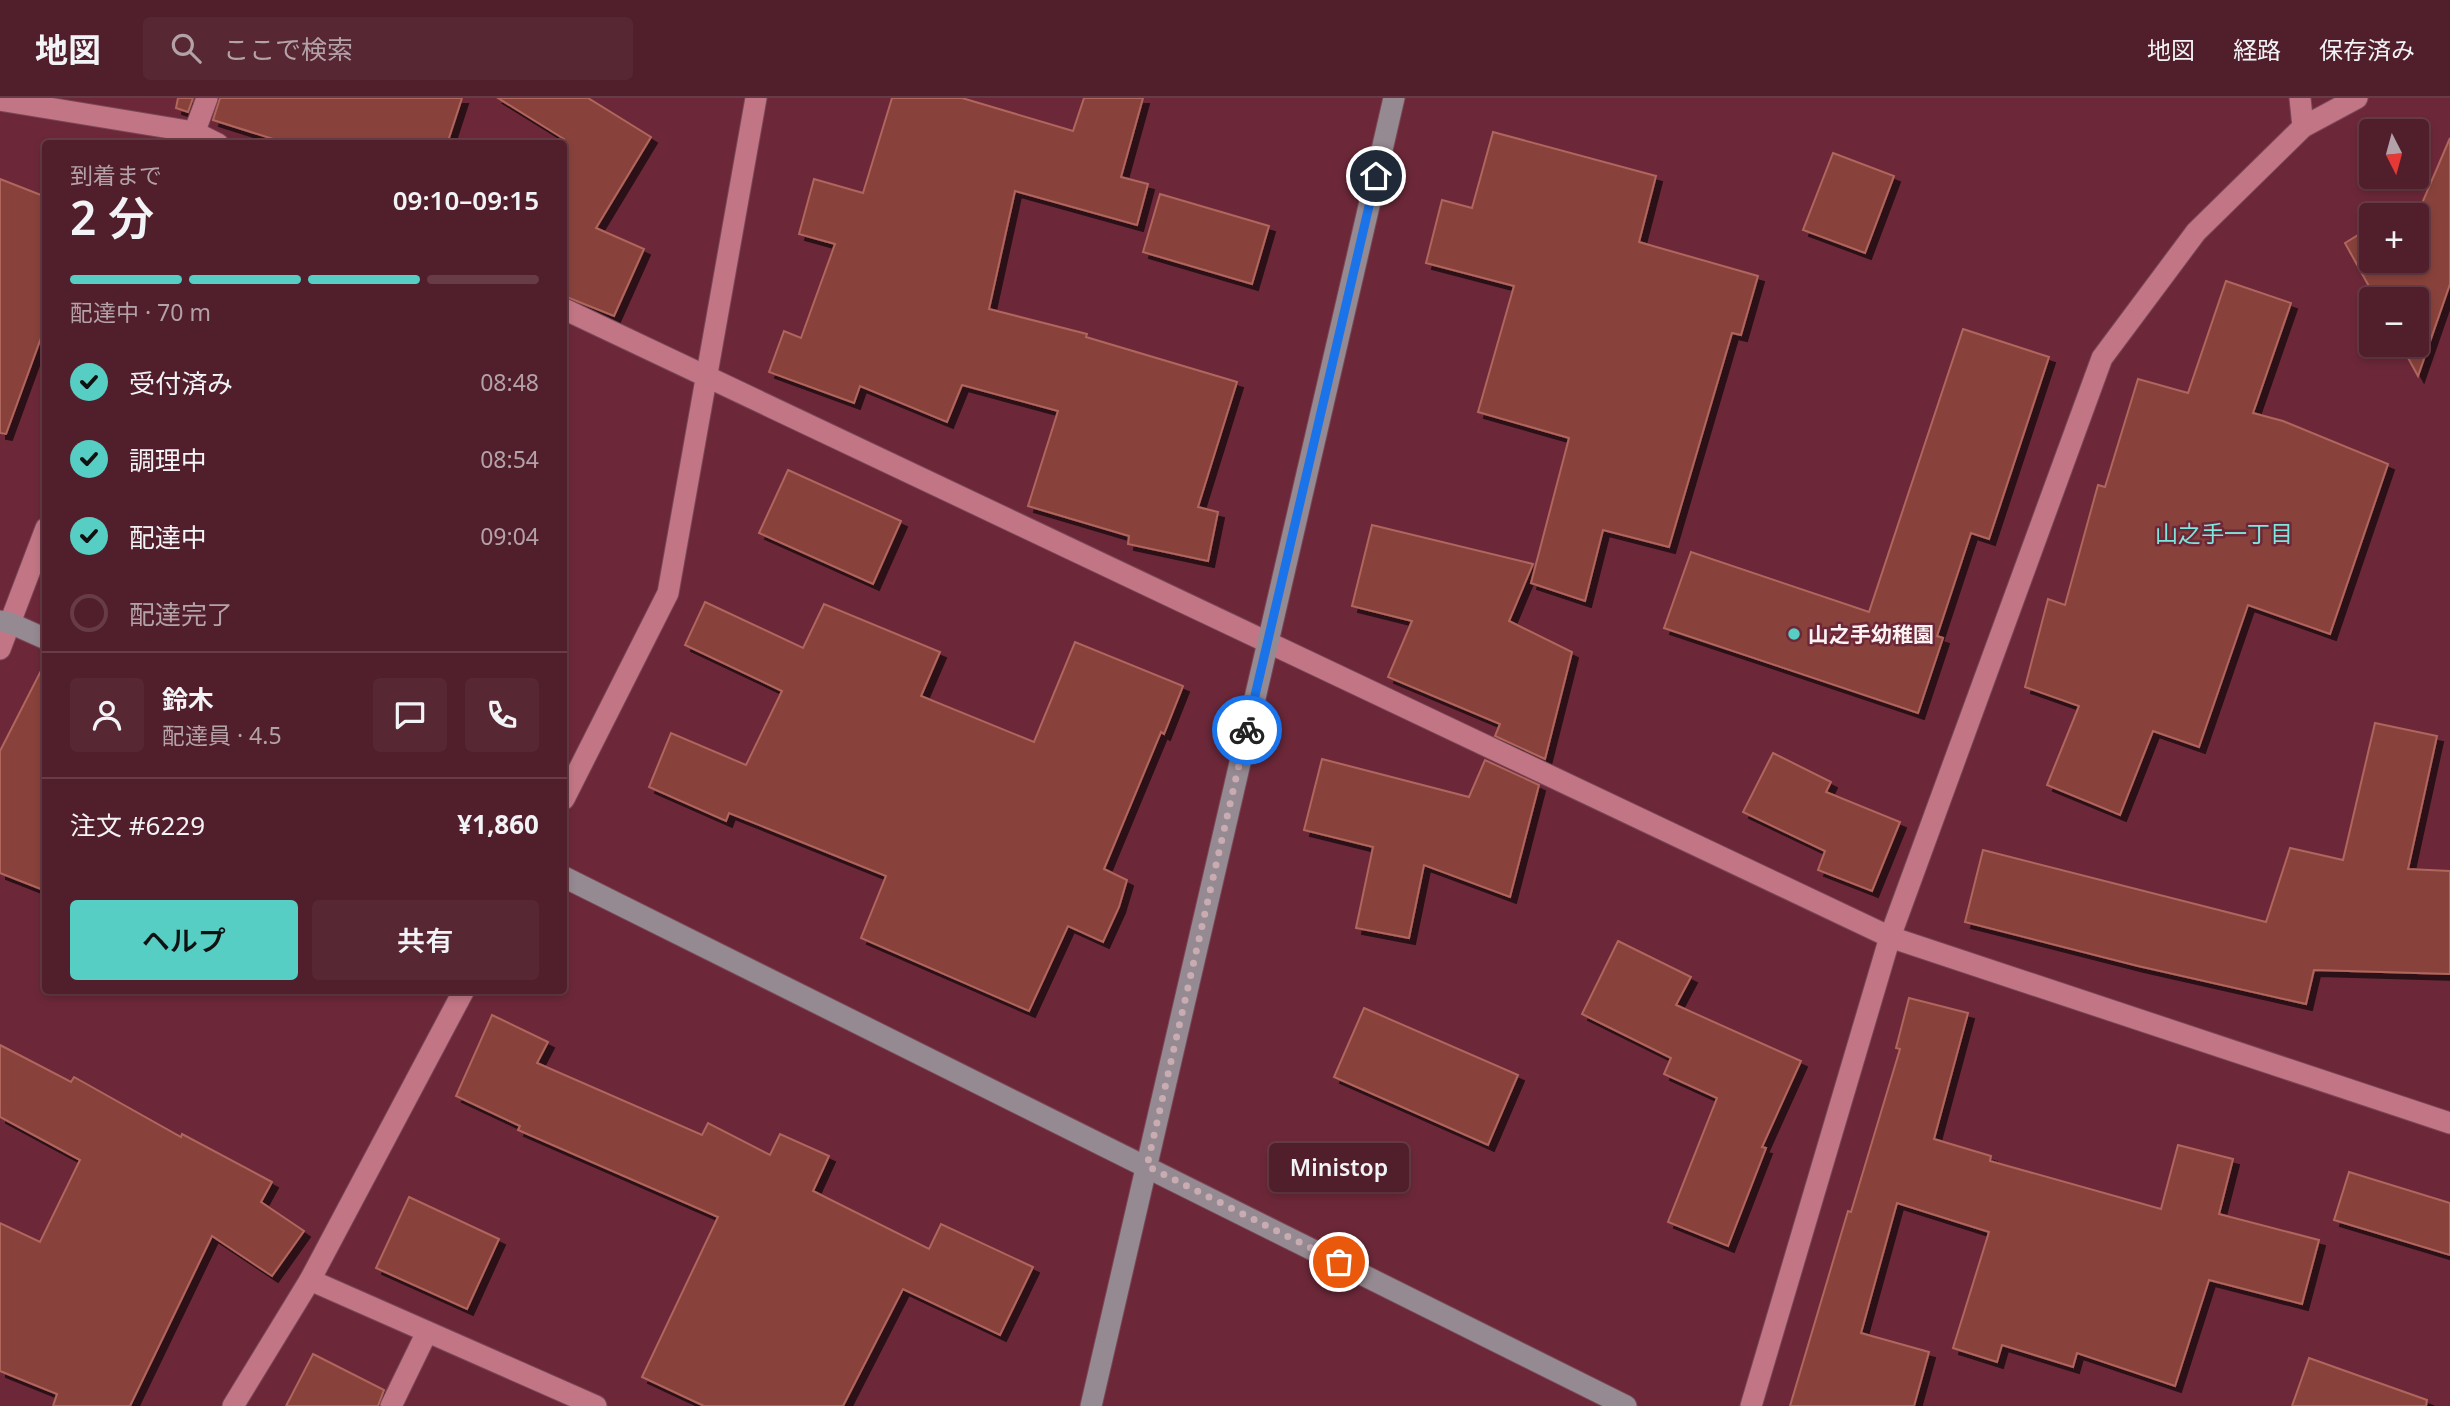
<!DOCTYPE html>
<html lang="ja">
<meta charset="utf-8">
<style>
:root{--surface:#511e2b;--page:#572733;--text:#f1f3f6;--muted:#b4a2a9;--line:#673c47;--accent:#56cec3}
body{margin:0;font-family:"Noto Sans","Noto Sans JP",sans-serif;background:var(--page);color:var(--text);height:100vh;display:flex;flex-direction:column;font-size:26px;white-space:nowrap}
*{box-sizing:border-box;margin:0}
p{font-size:23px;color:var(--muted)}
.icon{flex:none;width:38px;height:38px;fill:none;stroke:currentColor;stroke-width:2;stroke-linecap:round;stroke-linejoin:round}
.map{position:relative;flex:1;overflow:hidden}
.side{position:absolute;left:42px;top:42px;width:525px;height:854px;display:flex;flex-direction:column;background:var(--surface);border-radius:7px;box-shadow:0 4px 10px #0003,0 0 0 2px var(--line)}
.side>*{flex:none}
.needle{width:46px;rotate:174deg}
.fabs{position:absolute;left:2359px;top:21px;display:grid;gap:14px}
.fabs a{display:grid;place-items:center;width:70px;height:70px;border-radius:7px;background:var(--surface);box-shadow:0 4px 10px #0003,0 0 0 2px var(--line);font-size:35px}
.pin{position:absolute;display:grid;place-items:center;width:60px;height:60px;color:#fff;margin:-30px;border:4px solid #fff;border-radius:50%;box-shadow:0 2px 7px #0007}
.courier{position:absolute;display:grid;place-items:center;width:70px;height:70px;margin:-35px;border:5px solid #1a73e8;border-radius:50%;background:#fff;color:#222;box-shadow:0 2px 9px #0007}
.bubble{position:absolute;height:49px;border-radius:7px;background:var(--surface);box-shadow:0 4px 10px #0003,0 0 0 2px var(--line);font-size:23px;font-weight:600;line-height:49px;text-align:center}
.headline em{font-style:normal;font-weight:600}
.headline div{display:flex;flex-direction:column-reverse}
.headline{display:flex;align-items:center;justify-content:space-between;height:119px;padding:0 28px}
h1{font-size:46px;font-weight:600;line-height:52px}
.bar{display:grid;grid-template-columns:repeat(4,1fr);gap:10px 7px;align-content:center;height:84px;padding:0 28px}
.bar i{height:9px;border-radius:5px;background:var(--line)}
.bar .on{background:var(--accent)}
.bar p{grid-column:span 4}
.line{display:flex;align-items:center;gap:18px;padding:0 28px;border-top:2px solid var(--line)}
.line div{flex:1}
.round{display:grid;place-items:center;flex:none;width:74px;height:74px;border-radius:7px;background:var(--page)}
ol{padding:0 28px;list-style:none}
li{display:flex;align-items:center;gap:21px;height:77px}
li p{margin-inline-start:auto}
li .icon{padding:7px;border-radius:50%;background:var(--accent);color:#111;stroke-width:4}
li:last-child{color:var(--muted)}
li i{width:38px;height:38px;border:4px solid var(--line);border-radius:50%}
.button{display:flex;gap:14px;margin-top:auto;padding:14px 28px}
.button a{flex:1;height:80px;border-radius:7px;background:var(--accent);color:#111;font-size:28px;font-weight:600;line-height:80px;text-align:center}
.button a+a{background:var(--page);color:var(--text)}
header{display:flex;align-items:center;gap:42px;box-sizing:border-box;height:98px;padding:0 35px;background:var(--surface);border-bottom:2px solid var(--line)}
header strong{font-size:33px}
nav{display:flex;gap:38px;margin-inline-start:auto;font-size:24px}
.search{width:490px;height:63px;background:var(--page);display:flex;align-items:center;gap:18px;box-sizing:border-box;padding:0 24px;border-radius:7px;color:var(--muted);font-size:26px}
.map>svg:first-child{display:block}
.building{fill:#88423b;stroke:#b0665d;stroke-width:2;filter:url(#shadow)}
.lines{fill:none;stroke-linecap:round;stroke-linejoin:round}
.street-casing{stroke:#7a4757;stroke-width:23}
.secondary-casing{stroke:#7a4757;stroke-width:23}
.street{stroke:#c27685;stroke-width:21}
.secondary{stroke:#958a91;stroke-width:21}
.done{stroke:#c9abb2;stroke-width:7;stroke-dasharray:0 12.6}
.route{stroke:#1a73e8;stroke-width:9}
.poi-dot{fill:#56cec3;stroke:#6c2839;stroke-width:2.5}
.labels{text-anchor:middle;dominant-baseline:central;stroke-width:5;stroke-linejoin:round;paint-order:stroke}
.poi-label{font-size:21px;font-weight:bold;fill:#fbf2f3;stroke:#6c2839;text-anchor:start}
.neighbourhood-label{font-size:23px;fill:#7de7dc;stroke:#6c2839}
</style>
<header>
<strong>地図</strong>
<div class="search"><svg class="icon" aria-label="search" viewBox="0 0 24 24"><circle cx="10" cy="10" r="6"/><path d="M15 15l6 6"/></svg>ここで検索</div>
<nav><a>地図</a><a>経路</a><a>保存済み</a></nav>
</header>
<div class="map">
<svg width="2450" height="1308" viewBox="0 0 2450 1308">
<defs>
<filter id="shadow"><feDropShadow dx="6" dy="6" stdDeviation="0" flood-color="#0009"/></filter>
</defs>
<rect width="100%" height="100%" fill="#6c2839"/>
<g class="building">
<path d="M 178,0 L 193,0 L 188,14 L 176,10 Z"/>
<path d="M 220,0 L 462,0 L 447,46 L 289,46 L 213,22 Z"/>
<path d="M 498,0 L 588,0 L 651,39 L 596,130 L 644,151 L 614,218 L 564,198 L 564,41 Z"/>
<path d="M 892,0 L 962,0 L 1073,33 L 1084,0 L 1143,0 L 1121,79 L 1148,86 L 1137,127 L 1015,93 L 989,211 L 1087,236 L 1086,239 L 1237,284 L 1198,409 L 1218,414 L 1208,463 L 1128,446 L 1129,438 L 1028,408 L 1058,313 L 962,287 L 947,324 L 860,288 L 854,305 L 769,274 L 784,233 L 801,240 L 835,146 L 799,136 L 814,81 L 863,95 Z"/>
<path d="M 1493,34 L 1656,78 L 1639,144 L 1758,178 L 1741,237 L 1732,235 L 1669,449 L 1603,432 L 1585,503 L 1531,485 L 1569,340 L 1478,314 L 1514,188 L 1426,165 L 1442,102 L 1472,110 Z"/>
<path d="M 2450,40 L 2450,186 L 2418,278 L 2401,247 L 2417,247 L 2417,201 L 2376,201 L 2345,145 L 2371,129 L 2371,163 L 2417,163 L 2417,117 Z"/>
<path d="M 1833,55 L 1894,78 L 1865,155 L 1803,132 Z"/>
<path d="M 0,81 L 46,99 L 46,226 L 6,336 L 0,335 Z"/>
<path d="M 1160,96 L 1269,128 L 1252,186 L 1143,154 Z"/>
<path d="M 2226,183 L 2291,205 L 2253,315 L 2283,323 L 2388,366 L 2330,536 L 2248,507 L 2199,649 L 2153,633 L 2120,717 L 2047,687 L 2079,608 L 2025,589 L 2048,501 L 2065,507 L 2098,387 L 2105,389 L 2138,281 L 2188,295 Z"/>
<path d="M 1963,231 L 2049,259 L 1989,441 L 1971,435 L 1937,538 L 1943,540 L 1918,615 L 1664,530 L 1691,454 L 1869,514 Z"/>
<path d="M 788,372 L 901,423 L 873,486 L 759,435 Z"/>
<path d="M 1372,427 L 1533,466 L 1509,523 L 1572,554 L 1545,661 L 1495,638 L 1500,626 L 1388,579 L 1412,523 L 1352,508 Z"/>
<path d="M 705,504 L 803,550 L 824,506 L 940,554 L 921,598 L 1034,644 L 1075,544 L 1183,588 L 1164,636 L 1161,634 L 1104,771 L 1127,782 L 1119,809 L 1103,844 L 1068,828 L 1029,913 L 861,840 L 886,778 L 729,715 L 726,723 L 649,689 L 671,635 L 746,667 L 782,593 L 685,547 Z"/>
<path d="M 46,563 L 46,793 L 0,775 L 0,653 Z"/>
<path d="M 2375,625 L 2437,638 L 2408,771 L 2450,773 L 2450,876 L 2314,872 L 2306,906 L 2138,868 L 1965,824 L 1983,752 L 2266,824 L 2290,750 L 2343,762 Z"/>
<path d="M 1773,655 L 1831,684 L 1826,694 L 1900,724 L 1872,793 L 1818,772 L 1825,753 L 1743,714 Z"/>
<path d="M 1322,661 L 1469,699 L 1485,662 L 1539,687 L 1510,799 L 1424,767 L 1409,840 L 1356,830 L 1373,749 L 1304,732 Z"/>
<path d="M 1618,843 L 1691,879 L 1676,907 L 1801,963 L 1762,1049 L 1766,1050 L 1728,1148 L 1668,1124 L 1717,1000 L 1664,976 L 1671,960 L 1582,916 Z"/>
<path d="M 1909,900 L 1968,915 L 1934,1041 L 1991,1058 L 1990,1063 L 2161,1111 L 2178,1047 L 2233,1061 L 2219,1116 L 2319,1142 L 2302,1206 L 2209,1182 L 2175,1288 L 2077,1255 L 2073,1269 L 2002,1247 L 1997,1264 L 1953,1250 L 1989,1134 L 1897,1105 L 1861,1235 L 1929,1254 L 1914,1308 L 1790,1308 L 1848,1113 L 1851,1114 L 1900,951 L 1896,950 Z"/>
<path d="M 1364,910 L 1518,977 L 1488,1047 L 1334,979 Z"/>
<path d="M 492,917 L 548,944 L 537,965 L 702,1037 L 708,1025 L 770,1057 L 780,1036 L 829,1058 L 813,1093 L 929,1151 L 941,1126 L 1033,1169 L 1000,1237 L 903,1191 L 843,1308 L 704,1308 L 642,1279 L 718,1119 L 518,1032 L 520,1028 L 456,998 Z"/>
<path d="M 0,947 L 71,984 L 74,979 L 181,1039 L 182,1036 L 272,1084 L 261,1104 L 304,1133 L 272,1178 L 212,1138 L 130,1308 L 53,1308 L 57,1296 L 0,1273 L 0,1125 L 40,1144 L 80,1062 L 0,1019 Z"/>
<path d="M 2349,1074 L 2450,1105 L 2450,1157 L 2334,1122 Z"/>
<path d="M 409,1099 L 499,1141 L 467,1211 L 376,1170 Z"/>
<path d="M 313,1256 L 384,1292 L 378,1308 L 286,1308 Z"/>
<path d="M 2309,1260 L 2427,1302 L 2426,1308 L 2292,1308 Z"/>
</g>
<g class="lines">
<g class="street-casing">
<g id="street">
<path d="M 2300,0 L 2303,29"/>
<path d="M 0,2 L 194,34 L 218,46"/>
<path d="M 190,46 L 207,0"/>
<path d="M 564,211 L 1890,839 L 2450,1025"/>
<path d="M 0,551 L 46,430"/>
<path d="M 564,701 L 668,495 L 756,0"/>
<path d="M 310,1182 L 596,1308"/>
<path d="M 233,1308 L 310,1182 L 464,892"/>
<path d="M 391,1308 L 427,1234"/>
<path d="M 1751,1308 L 1890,839 L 2102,260 L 2196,134 L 2303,29 L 2357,0"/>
</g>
</g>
<g class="secondary-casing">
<g id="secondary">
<path d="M 0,523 L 10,525 L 46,541"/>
<path d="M 564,779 L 1626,1308"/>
<path d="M 1091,1308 L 1394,0"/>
</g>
</g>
<use href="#street" class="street"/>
<use href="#secondary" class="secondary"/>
</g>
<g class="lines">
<path class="done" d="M 1247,632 L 1147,1068 L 1339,1164"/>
<path class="route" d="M 1247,632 L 1376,78"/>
</g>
<circle class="poi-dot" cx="1794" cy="536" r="7"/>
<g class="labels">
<g class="poi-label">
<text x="1808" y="536">山之手幼稚園</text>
</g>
<g class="neighbourhood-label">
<text x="2224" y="435">山之手一丁目</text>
</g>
</g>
</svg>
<div class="fabs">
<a><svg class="needle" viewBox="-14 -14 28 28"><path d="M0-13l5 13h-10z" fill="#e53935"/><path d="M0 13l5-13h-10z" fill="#b4a2a9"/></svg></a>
<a>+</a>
<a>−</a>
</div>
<div class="pin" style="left:1339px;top:1164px;background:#ea580c"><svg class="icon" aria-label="bag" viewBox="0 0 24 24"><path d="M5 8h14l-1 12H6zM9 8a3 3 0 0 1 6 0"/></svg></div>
<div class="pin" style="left:1376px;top:78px;background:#1f2937"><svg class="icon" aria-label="home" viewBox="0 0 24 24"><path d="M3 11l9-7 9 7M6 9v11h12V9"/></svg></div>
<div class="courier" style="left:1247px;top:632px"><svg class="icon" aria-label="bike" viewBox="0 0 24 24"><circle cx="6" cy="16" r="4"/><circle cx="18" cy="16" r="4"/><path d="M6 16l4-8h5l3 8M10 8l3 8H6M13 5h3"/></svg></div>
<div class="bubble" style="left:1269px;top:1045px;width:140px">Ministop</div>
<section class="side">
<div class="headline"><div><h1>2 分</h1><p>到着まで</p></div><em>09:10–09:15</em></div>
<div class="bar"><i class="on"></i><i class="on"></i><i class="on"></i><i></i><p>配達中 · 70 m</p></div>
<ol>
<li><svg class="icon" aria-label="check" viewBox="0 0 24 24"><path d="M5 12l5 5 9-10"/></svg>受付済み<p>08:48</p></li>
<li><svg class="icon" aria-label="check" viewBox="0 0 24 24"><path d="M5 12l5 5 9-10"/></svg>調理中<p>08:54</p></li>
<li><svg class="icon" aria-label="check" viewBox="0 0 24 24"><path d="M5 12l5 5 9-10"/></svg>配達中<p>09:04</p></li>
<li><i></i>配達完了</li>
</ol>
<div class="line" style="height:126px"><a class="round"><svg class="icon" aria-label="person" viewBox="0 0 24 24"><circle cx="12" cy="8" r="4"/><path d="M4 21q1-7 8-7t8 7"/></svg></a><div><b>鈴木</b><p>配達員 · 4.5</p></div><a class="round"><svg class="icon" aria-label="chat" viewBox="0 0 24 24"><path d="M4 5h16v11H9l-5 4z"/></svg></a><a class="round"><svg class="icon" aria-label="phone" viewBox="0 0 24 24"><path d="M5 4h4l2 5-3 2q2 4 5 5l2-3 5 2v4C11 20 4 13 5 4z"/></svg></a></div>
<div class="line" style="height:91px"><div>注文 #6229</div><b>¥1,860</b></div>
<div class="button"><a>ヘルプ</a><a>共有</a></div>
</section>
</div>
